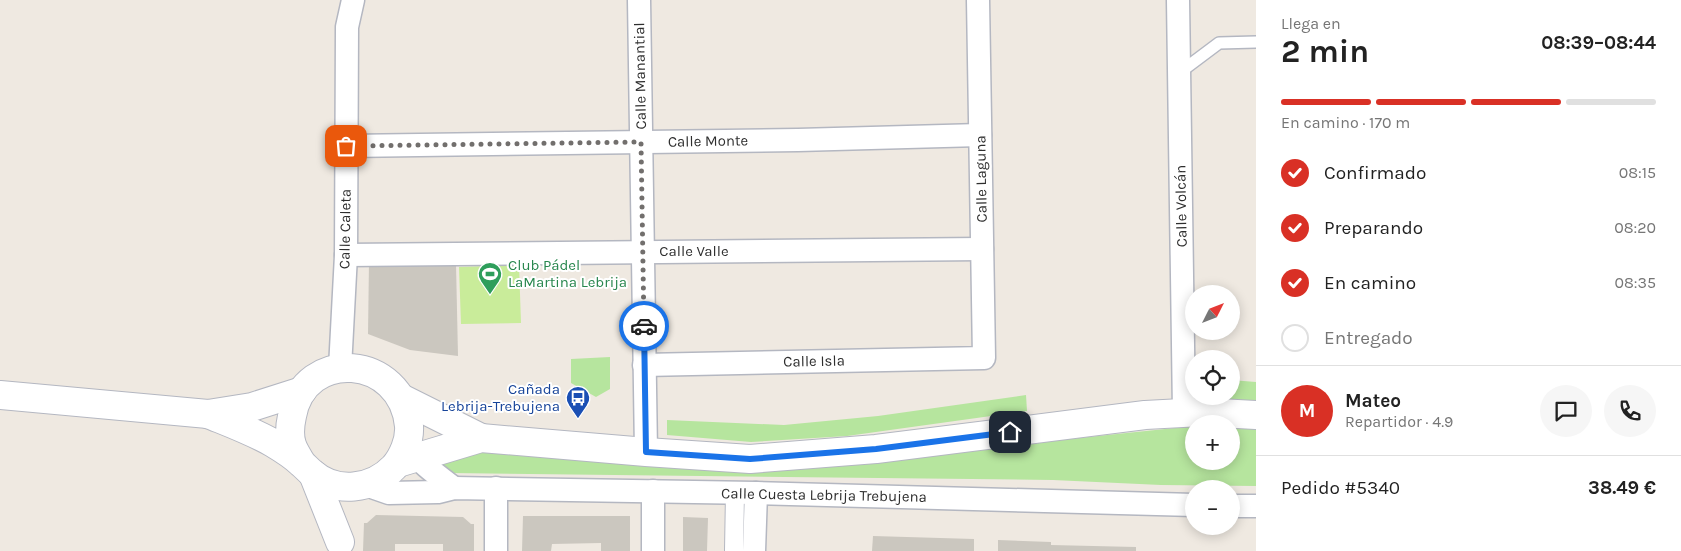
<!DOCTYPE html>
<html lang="es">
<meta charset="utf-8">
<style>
:root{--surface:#fff;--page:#f6f6f6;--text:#222;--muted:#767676;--line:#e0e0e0;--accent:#d93025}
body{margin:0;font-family:Karla,sans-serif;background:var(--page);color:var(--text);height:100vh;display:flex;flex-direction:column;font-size:19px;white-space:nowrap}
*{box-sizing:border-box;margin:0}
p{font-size:16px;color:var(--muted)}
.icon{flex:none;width:28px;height:28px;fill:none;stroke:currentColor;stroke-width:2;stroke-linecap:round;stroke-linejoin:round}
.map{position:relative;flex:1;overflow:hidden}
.sheet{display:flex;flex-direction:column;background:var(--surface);width:425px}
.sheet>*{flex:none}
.needle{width:32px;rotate:48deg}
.fabs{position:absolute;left:1185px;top:285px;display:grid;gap:10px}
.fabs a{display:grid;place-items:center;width:55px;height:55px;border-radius:50%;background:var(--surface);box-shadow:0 2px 12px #0003;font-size:25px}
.pin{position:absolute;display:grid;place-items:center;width:42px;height:42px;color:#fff;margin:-21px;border-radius:10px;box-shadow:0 2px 8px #0006}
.courier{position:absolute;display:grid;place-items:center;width:50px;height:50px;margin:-25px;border:4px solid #1a73e8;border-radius:50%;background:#fff;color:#222;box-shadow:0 1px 6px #0007}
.summary em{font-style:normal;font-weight:700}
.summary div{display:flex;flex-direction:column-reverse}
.summary{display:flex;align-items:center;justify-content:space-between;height:85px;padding:0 25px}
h1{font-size:32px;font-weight:700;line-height:38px}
.bar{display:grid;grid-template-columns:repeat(4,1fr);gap:8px 5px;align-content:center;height:60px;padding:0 25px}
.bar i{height:6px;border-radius:4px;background:var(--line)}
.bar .selected{background:var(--accent)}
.bar p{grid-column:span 4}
.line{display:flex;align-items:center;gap:12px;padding:0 25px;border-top:1px solid var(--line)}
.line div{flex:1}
.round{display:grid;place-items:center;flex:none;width:52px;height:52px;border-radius:26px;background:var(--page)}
ol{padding:0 25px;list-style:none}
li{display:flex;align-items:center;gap:15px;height:55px}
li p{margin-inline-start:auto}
li .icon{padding:5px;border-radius:50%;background:var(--accent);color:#fff;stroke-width:4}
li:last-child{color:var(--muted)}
li i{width:28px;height:28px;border:2px solid var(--line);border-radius:50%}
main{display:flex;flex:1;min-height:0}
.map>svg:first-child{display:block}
.green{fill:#b6e59e}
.pitch{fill:#c9ec9a}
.building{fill:#cbc7bf}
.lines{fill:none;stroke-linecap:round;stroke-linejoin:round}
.service-casing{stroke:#b4b7c1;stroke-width:14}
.pedestrian-casing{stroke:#b4b7c1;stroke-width:20}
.minor-casing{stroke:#b4b7c1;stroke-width:25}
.tertiary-casing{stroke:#b4b7c1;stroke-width:30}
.service{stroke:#fff;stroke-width:11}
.pedestrian{stroke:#fff;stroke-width:18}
.minor{stroke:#fff;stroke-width:22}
.tertiary{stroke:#fff;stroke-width:28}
.done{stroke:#726f6d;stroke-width:5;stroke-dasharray:0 9}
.route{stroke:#1a73e8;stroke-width:6}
.labels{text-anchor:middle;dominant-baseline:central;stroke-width:4;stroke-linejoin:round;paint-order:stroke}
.street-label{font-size:15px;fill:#2e2e2e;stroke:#fff}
.leisure-label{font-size:15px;fill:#27864d;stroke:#fff;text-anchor:start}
.transit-label{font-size:15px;fill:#164399;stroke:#fff;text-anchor:end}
</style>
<main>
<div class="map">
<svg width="1256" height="551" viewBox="0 0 1256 551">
<rect width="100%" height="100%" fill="#efe9e1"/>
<g class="green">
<path d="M 610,357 L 610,389 L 596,397 L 571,383 L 571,359 Z"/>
<path d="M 1231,380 L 1256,382 L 1256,402 L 1211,398 L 1208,396 L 1231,396 Z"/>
<path d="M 1026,395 L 1027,411 L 847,436 L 751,442 L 667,435 L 667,420 L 784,425 L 878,416 Z"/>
<path d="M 1194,426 L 1194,461 L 1231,461 L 1231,427 L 1256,429 L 1256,486 L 1161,485 L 1053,480 L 449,473 L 442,466 L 448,453 L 471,451 L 867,460 Z"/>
</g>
<path class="pitch" d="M 519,265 L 521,323 L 461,324 L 459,267 Z"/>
<g class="building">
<path d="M 369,262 L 456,264 L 458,356 L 410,350 L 368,334 Z"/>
<path d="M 376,515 L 463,517 L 471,524 L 474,524 L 474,551 L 443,551 L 443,544 L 395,544 L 395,551 L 363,551 L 364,523 L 367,523 Z"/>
<path d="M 523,516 L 630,516 L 630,551 L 601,551 L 601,543 L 552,544 L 551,551 L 522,551 Z"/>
<path d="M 683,517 L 708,518 L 707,551 L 683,551 Z"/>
<path d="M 873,536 L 974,539 L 974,551 L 872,551 Z"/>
<path d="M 998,540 L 1051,542 L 1051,545 L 1136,547 L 1136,551 L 998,551 Z"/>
</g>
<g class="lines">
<g class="service-casing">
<path id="service" d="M 1179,73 L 1219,43 L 1256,42"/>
</g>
<g class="pedestrian-casing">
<path id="pedestrian" d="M 734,551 L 735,493"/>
</g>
<g class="minor-casing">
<g id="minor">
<path d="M 639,0 L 646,452"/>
<path d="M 1178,0 L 1184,413"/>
<path d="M 347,146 L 798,140 L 980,135"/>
<path d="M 346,255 L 982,249"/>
<path d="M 644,365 L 984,358 L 978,0"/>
<path d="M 340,368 L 346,255 L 347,27 L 353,0"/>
<path d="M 407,446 C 420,463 437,475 454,488"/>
<path d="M 366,485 L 389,493 L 438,492 L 454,488 L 756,493 L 1194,505"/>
<path d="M 1231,506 L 1256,506"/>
<path d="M 496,551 L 496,488"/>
<path d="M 653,551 L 653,491"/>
<path d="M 754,551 L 756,493"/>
</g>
</g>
<g class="tertiary-casing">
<g id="tertiary">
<path d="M 0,395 L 208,414 L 252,407 L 302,391"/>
<path d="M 401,398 L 481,438"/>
<path d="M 208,414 C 230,423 252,431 273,443 C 283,449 293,455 301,463 C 305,466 308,470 312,473 C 336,494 372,490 394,467 C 403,457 410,440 409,426 C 402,354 304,347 292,416 C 290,425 289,436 292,445 C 294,451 298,457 301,462"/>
<path d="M 398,463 L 481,438 L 646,452 L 750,459 L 876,449 L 1145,415 L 1201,412 L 1256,415"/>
<path d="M 313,474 L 340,542"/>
</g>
</g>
<use href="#service" class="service"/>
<use href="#pedestrian" class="pedestrian"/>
<use href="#minor" class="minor"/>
<use href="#tertiary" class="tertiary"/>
</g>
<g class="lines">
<path class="done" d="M 346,146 L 641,142 L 644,326"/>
<path class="route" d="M 644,326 L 646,452 L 750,459 L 876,449 L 1010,432"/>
</g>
<defs>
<g id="stadium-pin" transform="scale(1.25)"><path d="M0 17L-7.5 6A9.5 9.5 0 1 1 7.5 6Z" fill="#2e9e5b" stroke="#fff"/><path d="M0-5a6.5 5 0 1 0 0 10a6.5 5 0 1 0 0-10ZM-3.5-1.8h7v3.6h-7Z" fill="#fff"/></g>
<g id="bus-pin" transform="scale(1.25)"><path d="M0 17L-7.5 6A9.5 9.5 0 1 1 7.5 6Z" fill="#1a4fb4" stroke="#fff"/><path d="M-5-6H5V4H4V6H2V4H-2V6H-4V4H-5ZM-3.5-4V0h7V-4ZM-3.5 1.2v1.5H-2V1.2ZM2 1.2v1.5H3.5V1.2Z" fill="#fff"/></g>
</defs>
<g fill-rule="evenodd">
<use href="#stadium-pin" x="490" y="274"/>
<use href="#bus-pin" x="578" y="398"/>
</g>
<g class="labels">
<g class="street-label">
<text transform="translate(640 76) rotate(-91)">Calle Manantial</text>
<text transform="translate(708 141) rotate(-1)">Calle Monte</text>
<text transform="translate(981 179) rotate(-91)">Calle Laguna</text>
<text transform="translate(1181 206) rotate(-91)">Calle Volcán</text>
<text transform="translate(345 229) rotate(-89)">Calle Caleta</text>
<text x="694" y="251">Calle Valle</text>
<text transform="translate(814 361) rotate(-1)">Calle Isla</text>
<text transform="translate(824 495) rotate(1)">Calle Cuesta Lebrija Trebujena</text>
</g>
<g class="leisure-label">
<text x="508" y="265">Club Pádel<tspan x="508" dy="17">LaMartina Lebrija</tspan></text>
</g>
<g class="transit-label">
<text x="560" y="389">Cañada<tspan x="560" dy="17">Lebrija-Trebujena</tspan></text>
</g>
</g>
</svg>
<div class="fabs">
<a><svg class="needle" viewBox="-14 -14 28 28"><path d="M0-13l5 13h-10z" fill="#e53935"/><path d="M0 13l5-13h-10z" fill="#767676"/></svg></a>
<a><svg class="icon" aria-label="locate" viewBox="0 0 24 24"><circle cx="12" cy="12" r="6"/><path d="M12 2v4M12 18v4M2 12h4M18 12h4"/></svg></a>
<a>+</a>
<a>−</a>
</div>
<div class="pin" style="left:346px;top:146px;background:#ea580c"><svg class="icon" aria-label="bag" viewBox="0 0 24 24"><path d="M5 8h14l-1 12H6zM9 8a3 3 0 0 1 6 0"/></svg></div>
<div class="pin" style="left:1010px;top:432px;background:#1f2937"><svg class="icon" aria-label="home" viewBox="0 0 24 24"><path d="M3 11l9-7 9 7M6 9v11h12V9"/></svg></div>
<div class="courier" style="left:644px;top:326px"><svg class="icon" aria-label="car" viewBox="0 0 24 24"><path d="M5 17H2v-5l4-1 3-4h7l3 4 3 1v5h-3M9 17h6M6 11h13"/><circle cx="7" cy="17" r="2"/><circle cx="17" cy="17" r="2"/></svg></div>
</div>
<section class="sheet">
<div class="summary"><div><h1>2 min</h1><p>Llega en</p></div><em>08:39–08:44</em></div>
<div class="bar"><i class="selected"></i><i class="selected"></i><i class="selected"></i><i></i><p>En camino · 170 m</p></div>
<ol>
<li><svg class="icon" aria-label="check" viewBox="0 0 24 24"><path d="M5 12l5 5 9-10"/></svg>Confirmado<p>08:15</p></li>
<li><svg class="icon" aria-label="check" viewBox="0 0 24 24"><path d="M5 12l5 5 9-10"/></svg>Preparando<p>08:20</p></li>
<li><svg class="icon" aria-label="check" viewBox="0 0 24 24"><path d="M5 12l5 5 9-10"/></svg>En camino<p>08:35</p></li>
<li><i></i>Entregado</li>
</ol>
<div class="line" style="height:90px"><b class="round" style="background:var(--accent);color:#fff">M</b><div><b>Mateo</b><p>Repartidor · 4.9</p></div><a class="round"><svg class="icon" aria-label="chat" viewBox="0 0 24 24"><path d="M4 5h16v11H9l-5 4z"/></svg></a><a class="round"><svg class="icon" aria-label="phone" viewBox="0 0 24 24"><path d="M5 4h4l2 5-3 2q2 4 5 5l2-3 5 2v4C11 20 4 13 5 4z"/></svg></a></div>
<div class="line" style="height:65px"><div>Pedido #5340</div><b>38.49 €</b></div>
</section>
</main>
